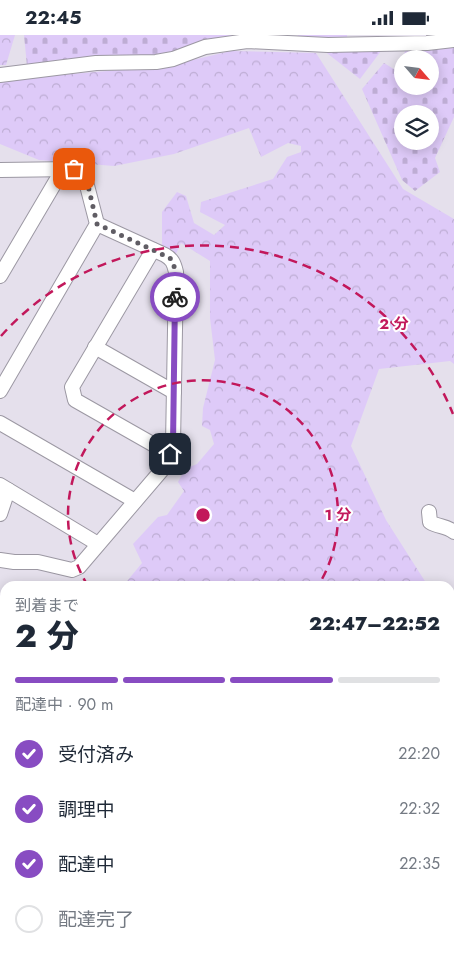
<!DOCTYPE html>
<html lang="ja">
<meta charset="utf-8">
<style>
:root{--surface:#fff;--page:#f6f6f7;--text:#1f2937;--muted:#747a83;--line:#e0e1e3;--accent:#884cc2}
body{margin:0;font-family:Jost,"Noto Sans JP",sans-serif;background:var(--page);color:var(--text);height:100vh;display:flex;flex-direction:column;font-size:19px;white-space:nowrap}
*{box-sizing:border-box;margin:0}
p{font-size:16px;color:var(--muted)}
.icon{flex:none;width:28px;height:28px;fill:none;stroke:currentColor;stroke-width:2;stroke-linecap:round;stroke-linejoin:round}
.map{position:relative;flex:1;overflow:hidden}
.sheet{position:absolute;left:0px;top:546px;width:455px;height:376px;display:flex;flex-direction:column;background:var(--surface);border-radius:15px 15px 0 0;box-shadow:0 2px 12px #0003}
.sheet>*{flex:none}
.needle{width:32px;rotate:118deg}
.tools{position:absolute;left:394px;top:15px;display:grid;gap:10px}
.tools a{display:grid;place-items:center;width:45px;height:45px;border-radius:50%;background:var(--surface);box-shadow:0 2px 12px #0003;font-size:25px}
.pin{position:absolute;display:grid;place-items:center;width:42px;height:42px;color:#fff;margin:-21px;border-radius:10px;box-shadow:0 2px 8px #0006}
.courier{position:absolute;display:grid;place-items:center;width:50px;height:50px;margin:-25px;border:4px solid #884cc2;border-radius:50%;background:#fff;color:#222;box-shadow:0 1px 6px #0007}
.headline em{font-style:normal;font-weight:800}
.headline div{display:flex;flex-direction:column-reverse}
.headline{display:flex;align-items:center;justify-content:space-between;height:85px;padding:0 15px}
h1{font-size:32px;font-weight:800;line-height:38px}
.bar{display:grid;grid-template-columns:repeat(4,1fr);gap:8px 5px;align-content:center;height:60px;padding:0 15px}
.bar i{height:6px;border-radius:4px;background:var(--line)}
.bar .active{background:var(--accent)}
.bar p{grid-column:span 4}
ol{padding:0 15px;list-style:none}
li{display:flex;align-items:center;gap:15px;height:55px}
li p{margin-inline-start:auto}
li .icon{padding:5px;border-radius:50%;background:var(--accent);color:#fff;stroke-width:4}
li:last-child{color:var(--muted)}
li i{width:28px;height:28px;border:2px solid var(--line);border-radius:50%}
.status{display:flex;justify-content:space-between;align-items:center;height:35px;padding:0 25px;background:var(--surface);direction:ltr}
.status svg{height:14px;fill:currentColor}
.map>svg:first-child{display:block}
.forest{fill:url(#forest-crowns)}
.cemetery{fill:url(#cemetery-stones);fill-rule:evenodd}
.lines{fill:none;stroke-linecap:round;stroke-linejoin:round}
.stream{stroke:#b891e6;stroke-width:3}
.minor-casing{stroke:#9c98a3;stroke-width:16}
.minor{stroke:#fff;stroke-width:14}
.done{stroke:#605d64;stroke-width:5;stroke-dasharray:0 9}
.route{stroke:#884cc2;stroke-width:6}
.ring{fill:none;stroke:#c2185b;stroke-width:2.5;stroke-dasharray:9 6}
.centre{fill:#c2185b;stroke:#fff;stroke-width:2.5}
.ring-label{font-size:15px;text-anchor:middle;font-weight:bold;fill:#c2185b;stroke:#fff;stroke-width:4;stroke-linejoin:round;paint-order:stroke}
</style>
<div class="status"><b>22:45</b><svg viewBox="0 0 49 12"><path d="M0 12V9h3v3zM5 12V6h3v6zM10 12V3h3v9zM15 12V0h3v12zM26 1h20v11H26zM47 4h2v5h-2z"/></svg></div>
<div class="map">
<svg width="454" height="922" viewBox="0 0 454 922">
<defs>
<pattern id="forest-crowns" width="20" height="18" patternUnits="userSpaceOnUse" patternTransform="scale(1.25)"><rect width="20" height="18" fill="#decaf8"/><path d="M2 6a3 3 0 1 1 6 0M12 15a3 3 0 1 1 6 0" fill="none" stroke="#beadd4"/></pattern>
<pattern id="cemetery-stones" width="16" height="16" patternUnits="userSpaceOnUse" patternTransform="scale(1.25)"><rect width="16" height="16" fill="#decaf8"/><path d="M2 7V4a2 2 0 0 1 4 0v3zM10 15v-3a2 2 0 0 1 4 0v3z" fill="#beadd4"/></pattern>
</defs>
<rect width="100%" height="100%" fill="#e5e0ec"/>
<g class="forest">
<path d="M 0,0 L 15,0 L 6,30 L 0,30 Z"/>
<path d="M 231,16 L 316,18 L 403,154 L 454,184 L 454,329 L 450,326 L 379,334 L 351,411 L 386,485 L 428,551 L 123,551 L 142,528 L 133,509 L 158,482 L 167,480 L 184,456 L 178,447 L 185,434 L 197,429 L 214,409 L 210,395 L 202,391 L 203,373 L 215,325 L 210,283 L 210,226 L 181,208 L 175,221 L 162,210 L 162,177 L 177,157 L 186,161 L 194,188 L 214,200 L 225,190 L 200,177 L 201,167 L 273,144 L 287,122 L 301,117 L 301,111 L 288,108 L 261,122 L 249,93 L 174,119 L 114,131 L 39,125 L 0,109 L 0,45 L 167,31 Z"/>
<path d="M 0,559 L 5,560 L 5,737 L 0,733 Z"/>
<path d="M 450,583 L 454,588 L 454,780 L 450,783 Z"/>
</g>
<g class="cemetery">
<path d="M 24,0 L 242,0 L 242,1 L 207,4 L 165,19 L 27,31 Z"/>
<rect x="298" y="0" width="49" height="5"/>
<path d="M 454,10 L 454,82 L 435,123 L 440,137 L 415,156 L 402,145 L 362,54 L 384,28 L 397,36 L 406,14 ZM 402,24 L 430,24 L 430,51 L 402,51 ZM 402,79 L 430,79 L 430,106 L 402,106 Z"/>
<path d="M 380,13 L 381,16 L 360,44 L 323,15 Z"/>
</g>
<g class="lines">
<g class="stream">
<path d="M 450,869 L 453,869"/>
<path d="M 255,920 L 264,918"/>
<path d="M 270,922 L 270,918"/>
</g>
<g class="minor-casing">
<g id="minor">
<path d="M 0,40 L 96,28 L 156,27 L 173,24 L 205,12 L 247,6 L 328,10 L 427,8 L 454,5"/>
<path d="M 0,135 L 74,134 L 84,139 L 97,189 L 0,356"/>
<path d="M 153,215 L 72,352 L 75,365 L 170,419"/>
<path d="M 0,241 L 63,134"/>
<path d="M 95,312 L 174,357"/>
<path d="M 0,388 L 135,466"/>
<path d="M 0,450 L 98,509"/>
<path d="M 429,477 L 430,487 C 438,492 447,491 454,497"/>
<path d="M 0,479 L 8,455"/>
<path d="M 0,525 L 14,527 L 38,527 L 72,535 L 79,532 L 167,429 L 173,409 L 176,237 C 174,228 172,224 165,220 L 97,189"/>
<path d="M 0,752 L 5,756"/>
<path d="M 0,781 L 5,785"/>
<path d="M 450,859 L 454,858"/>
<path d="M 150,918 L 155,922"/>
<path d="M 183,918 L 190,922"/>
<path d="M 235,922 L 251,918"/>
</g>
</g>
<use href="#minor" class="minor"/>
</g>
<g class="lines">
<path class="done" d="M 74,134 L 84,139 L 87,146 L 97,189 L 170,223 C 178,235 176,249 175,262"/>
<path class="route" d="M 170,419 L 173,409 L 175,262"/>
</g>
<g class="ring">
<path d="M88 551A135 135 0 1 1 318 551"/>
<path d="M1 301A270 270 0 0 1 453 379"/>
</g>
<circle cx="203" cy="480" r="8" class="centre"/>
<g class="ring-label">
<text x="394" y="294">2 分</text>
<text x="338" y="485">1 分</text>
</g>
</svg>
<div class="tools">
<a><svg class="needle" viewBox="-14 -14 28 28"><path d="M0-13l5 13h-10z" fill="#e53935"/><path d="M0 13l5-13h-10z" fill="#747a83"/></svg></a>
<a><svg class="icon" aria-label="layers" viewBox="0 0 24 24"><path d="M12 4l9 5-9 5-9-5zM3 14l9 5 9-5"/></svg></a>
</div>
<div class="pin" style="left:74px;top:134px;background:#ea580c"><svg class="icon" aria-label="bag" viewBox="0 0 24 24"><path d="M5 8h14l-1 12H6zM9 8a3 3 0 0 1 6 0"/></svg></div>
<div class="pin" style="left:170px;top:419px;background:#1f2937"><svg class="icon" aria-label="home" viewBox="0 0 24 24"><path d="M3 11l9-7 9 7M6 9v11h12V9"/></svg></div>
<div class="courier" style="left:175px;top:262px"><svg class="icon" aria-label="bike" viewBox="0 0 24 24"><circle cx="6" cy="16" r="4"/><circle cx="18" cy="16" r="4"/><path d="M6 16l4-8h5l3 8M10 8l3 8H6M13 5h3"/></svg></div>
<section class="sheet">
<div class="headline"><div><h1>2 分</h1><p>到着まで</p></div><em>22:47–22:52</em></div>
<div class="bar"><i class="active"></i><i class="active"></i><i class="active"></i><i></i><p>配達中 · 90 m</p></div>
<ol>
<li><svg class="icon" aria-label="check" viewBox="0 0 24 24"><path d="M5 12l5 5 9-10"/></svg>受付済み<p>22:20</p></li>
<li><svg class="icon" aria-label="check" viewBox="0 0 24 24"><path d="M5 12l5 5 9-10"/></svg>調理中<p>22:32</p></li>
<li><svg class="icon" aria-label="check" viewBox="0 0 24 24"><path d="M5 12l5 5 9-10"/></svg>配達中<p>22:35</p></li>
<li><i></i>配達完了</li>
</ol>
</section>
</div>
